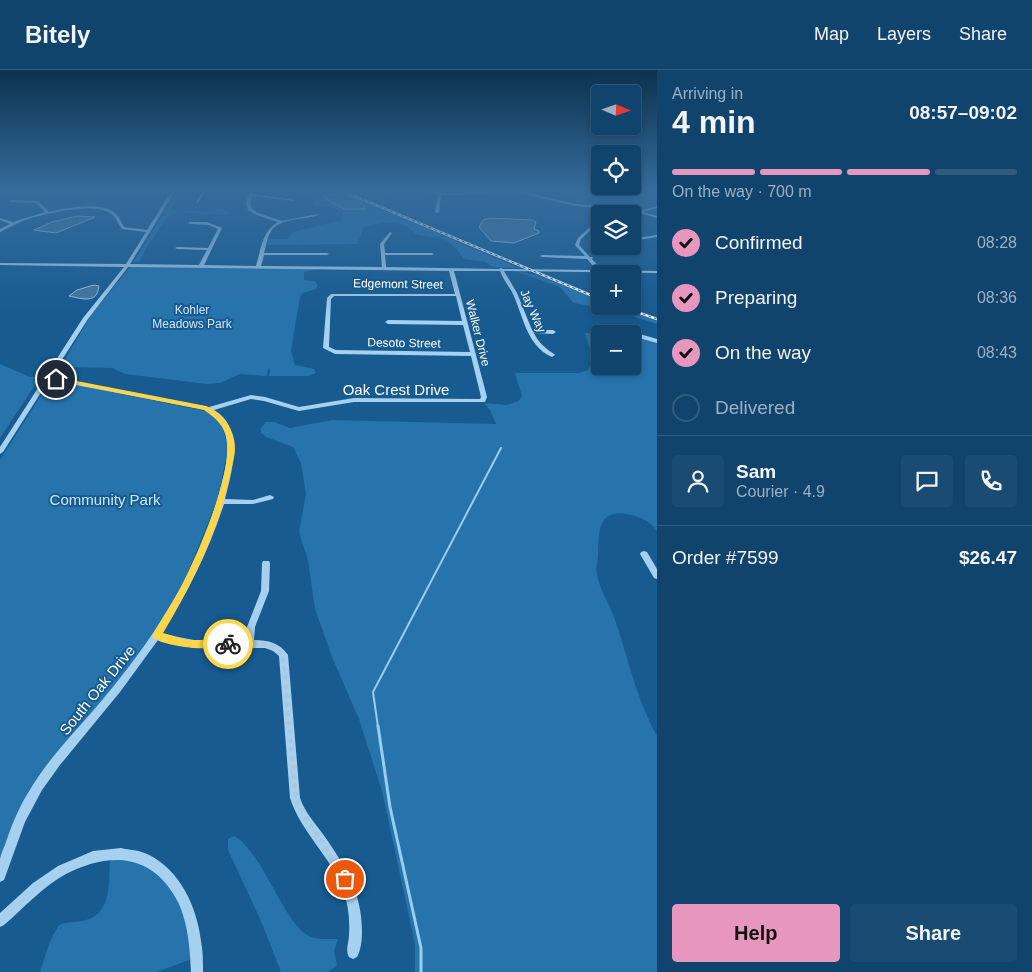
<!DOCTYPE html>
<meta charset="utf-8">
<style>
:root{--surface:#11446c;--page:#1a4b72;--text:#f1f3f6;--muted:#9cb0c2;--line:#305c7f;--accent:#e797bd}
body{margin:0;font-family:Helvetica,sans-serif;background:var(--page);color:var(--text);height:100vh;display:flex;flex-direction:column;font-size:19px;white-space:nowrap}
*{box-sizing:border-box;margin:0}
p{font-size:16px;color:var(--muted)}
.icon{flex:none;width:28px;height:28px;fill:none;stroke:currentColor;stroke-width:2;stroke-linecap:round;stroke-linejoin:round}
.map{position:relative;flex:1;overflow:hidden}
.panel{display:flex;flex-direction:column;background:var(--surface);width:375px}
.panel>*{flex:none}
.needle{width:32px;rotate:92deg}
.tools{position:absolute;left:591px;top:15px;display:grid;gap:10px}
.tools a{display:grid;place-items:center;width:50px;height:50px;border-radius:5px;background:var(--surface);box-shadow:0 2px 8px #0003,0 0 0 1px var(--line);font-size:25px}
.pin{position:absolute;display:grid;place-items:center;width:42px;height:42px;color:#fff;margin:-21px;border:2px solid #fff;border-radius:50%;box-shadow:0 1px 5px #0007}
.courier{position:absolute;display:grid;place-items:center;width:50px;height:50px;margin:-25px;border:4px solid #ffd54a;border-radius:50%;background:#fff;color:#222;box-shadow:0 1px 6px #0007}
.head em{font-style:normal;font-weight:800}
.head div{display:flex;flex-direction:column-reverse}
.head{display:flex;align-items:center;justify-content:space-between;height:85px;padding:0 15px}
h1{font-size:32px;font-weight:800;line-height:38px}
.bar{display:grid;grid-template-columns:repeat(4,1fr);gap:8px 5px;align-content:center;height:60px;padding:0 15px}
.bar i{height:6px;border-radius:4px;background:var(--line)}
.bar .current{background:var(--accent)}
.bar p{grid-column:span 4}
.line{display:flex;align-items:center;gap:12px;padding:0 15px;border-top:1px solid var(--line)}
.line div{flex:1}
.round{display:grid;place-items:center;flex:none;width:52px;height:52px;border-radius:5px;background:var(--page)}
ol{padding:0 15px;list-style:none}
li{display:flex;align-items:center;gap:15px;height:55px}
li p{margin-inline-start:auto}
li .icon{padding:5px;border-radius:50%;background:var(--accent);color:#111;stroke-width:4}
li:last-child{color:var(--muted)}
li i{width:28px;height:28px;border:2px solid var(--line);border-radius:50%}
.cta{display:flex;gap:10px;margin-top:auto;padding:10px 15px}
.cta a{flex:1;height:58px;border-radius:5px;background:var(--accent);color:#111;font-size:20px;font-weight:800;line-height:58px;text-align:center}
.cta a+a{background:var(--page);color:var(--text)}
header{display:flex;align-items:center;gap:30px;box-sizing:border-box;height:70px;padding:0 25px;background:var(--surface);border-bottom:1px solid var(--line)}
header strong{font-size:24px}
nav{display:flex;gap:28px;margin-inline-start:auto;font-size:18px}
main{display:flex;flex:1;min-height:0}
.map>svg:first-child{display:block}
.green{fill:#2774ad}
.water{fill:#46769c;stroke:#97cdf2}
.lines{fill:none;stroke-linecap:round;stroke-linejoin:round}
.stream-far1{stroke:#97cdf2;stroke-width:2}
.stream{stroke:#97cdf2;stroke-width:3}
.minor{fill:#a5d0f0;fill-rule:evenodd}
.rail-casing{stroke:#fff;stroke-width:2.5}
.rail{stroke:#175b90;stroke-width:1;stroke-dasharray:3;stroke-linecap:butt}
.route{fill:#ffd54a}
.done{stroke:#aec6d8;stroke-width:5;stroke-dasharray:0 9}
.labels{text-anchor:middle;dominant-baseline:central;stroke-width:4;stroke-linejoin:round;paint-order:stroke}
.far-street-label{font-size:12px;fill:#fff;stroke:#175b90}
.far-park-label{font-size:12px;fill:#cbe7fb;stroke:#175b90}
.street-label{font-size:15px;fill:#fff;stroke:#175b90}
.park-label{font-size:15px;fill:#cbe7fb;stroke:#175b90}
</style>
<header>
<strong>Bitely</strong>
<nav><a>Map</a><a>Layers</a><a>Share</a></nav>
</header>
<main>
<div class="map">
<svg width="657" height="902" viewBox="0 0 657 902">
<rect width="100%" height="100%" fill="#175b90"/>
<g class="green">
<path d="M 0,120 L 172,120 L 169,125 L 0,123 Z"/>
<path d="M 178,120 L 182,120 L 170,140 L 210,141 L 223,138 L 229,145 L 187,143 L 169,145 L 146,178 L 140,191 L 133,193 Z"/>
<path d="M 278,120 L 338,120 L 519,198 L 493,197 L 486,192 L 464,189 C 447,164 443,170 415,164 C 401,147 384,153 364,157 L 357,174 L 267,175 L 268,169 L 287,169 L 293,162 L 341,150 L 343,144 L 335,138 L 314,135 L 315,130 L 310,124 Z"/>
<path d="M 548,120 L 657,120 L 657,130 L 582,129 Z"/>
<path d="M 130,197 L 317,199 L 304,202 L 304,210 L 315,211 L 318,215 L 316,219 L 303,223 L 300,227 L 291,281 L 295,295 L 314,299 L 316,303 L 308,306 L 269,306 L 270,300 L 268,298 L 267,306 L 240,304 L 220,313 L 207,314 L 125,304 L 112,298 L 69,297 L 55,306 L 91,245 Z"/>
<path d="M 515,201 L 539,206 L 600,230 L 600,236 L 616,236 L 657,251 L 657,254 L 620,242 L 574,233 L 560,217 Z"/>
<path d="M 585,263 L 616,264 L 600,264 L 600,296 L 632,296 L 633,264 L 657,273 L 657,461 C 651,451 638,446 627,444 C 597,439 599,464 598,485 C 598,491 595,498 597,504 C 599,519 609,533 614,547 C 628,587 636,628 657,666 L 657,902 L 415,902 L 415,874 L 382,721 L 359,649 L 332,587 L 315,539 L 308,490 L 299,462 L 306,424 L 301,393 L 293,377 L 266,367 L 261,363 L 261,358 L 266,352 L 274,352 L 290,358 L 332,350 L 496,354 L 490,340 L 484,333 L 506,335 L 519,331 L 522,326 L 515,303 L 579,303 L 588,300 L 593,289 Z"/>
<path d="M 0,294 L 30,307 L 41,306 L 0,368 Z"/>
<path d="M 53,310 L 210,342 L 222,355 L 228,379 L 217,431 L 183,514 L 159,556 L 123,606 L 55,686 L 0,790 L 0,390 L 49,313 Z"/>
<path d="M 234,766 C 242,770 248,778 253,785 C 269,805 289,855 307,865 C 316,870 327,869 338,869 L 334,881 L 337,895 L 328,902 L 281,902 L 261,851 L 228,780 L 228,769 Z"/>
<path d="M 110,788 L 142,791 L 170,814 L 186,848 L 192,889 L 156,902 L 40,902 L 50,871 L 59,855 C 67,851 77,853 86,850 C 112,844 109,809 110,788 Z"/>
</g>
<g class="water">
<path d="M 325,125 C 338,124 361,125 365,139 L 344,139 L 323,127 Z"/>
<path d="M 78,146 L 95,147 L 56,163 L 34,160 L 52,152 Z"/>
<path d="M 490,148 L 532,150 L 536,152 L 534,159 L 539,161 L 539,163 L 514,173 L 491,171 L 479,157 L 483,150 Z"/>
<path d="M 94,215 L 99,216 C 97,234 83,229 69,226 L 77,220 Z"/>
</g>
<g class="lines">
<path class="stream-far1" d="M 378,657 L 373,622 L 501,378"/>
<path class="stream" d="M 378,656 L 390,737 L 421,878 L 421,902"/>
<g class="minor">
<path d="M 172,120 L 176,120 L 130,194 L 199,195 L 207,180 L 177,179 L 175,178 L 177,177 L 208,178 L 218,159 L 209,155 L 190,154 L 188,153 L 190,152 L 207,152 L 222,158 L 204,195 L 256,196 C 261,179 262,161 278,152 L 256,145 L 248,140 L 246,133 L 250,120 L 254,120 L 253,124 L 295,130 L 293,131 L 252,126 L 250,133 L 251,138 L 258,143 L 282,151 L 317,144 L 319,145 C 305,150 278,147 270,163 C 267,168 266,177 264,183 L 327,183 L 329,184 L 327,185 L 264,185 L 261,196 L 382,197 L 380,174 L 390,162 L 392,163 L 384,174 L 385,183 L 432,183 L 434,184 L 432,185 L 385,185 L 386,197 L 499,199 L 501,198 L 503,199 L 597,200 L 587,189 L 542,187 L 540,186 L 542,185 L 585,186 L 575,175 L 578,168 L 596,152 L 598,153 L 597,154 L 581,169 L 579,175 L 590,187 L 593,187 L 592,189 L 602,200 L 657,201 L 657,203 L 504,201 L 517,223 L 532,260 L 553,260 L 556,262 L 553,264 L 534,263 C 538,272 545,278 554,284 L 555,285 L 552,287 C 526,276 523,244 512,222 C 508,215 503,209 500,201 L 454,201 L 487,327 L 485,332 L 354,332 L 299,341 L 264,331 L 251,329 L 214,340 C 245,358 232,401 225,429 L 253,430 L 270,425 L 274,427 L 273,429 L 253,434 L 224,434 C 209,480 188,522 162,564 L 194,570 L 245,570 L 247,557 L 261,521 L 262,493 L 263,491 L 269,491 L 270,493 L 269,521 L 255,557 L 254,570 C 268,570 280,573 288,585 L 300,728 C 305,743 316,754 325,767 C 346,797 362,824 362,861 C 362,870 361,880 357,887 L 353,889 L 349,887 C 345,880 349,872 349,865 C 350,849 348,833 343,819 C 330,786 301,762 290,728 L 279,586 L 273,581 L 265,578 L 194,578 L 158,570 L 120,622 L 60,695 L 42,720 L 25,752 L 4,810 L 0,812 C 0,805 0,796 0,789 C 1,784 3,779 5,775 C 11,757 18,739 28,723 C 48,688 78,659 103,629 C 157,565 202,494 222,412 C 229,386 233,357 207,340 L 49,310 L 3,382 L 0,384 L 0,377 L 83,248 L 124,197 L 0,195 L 0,193 L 126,194 L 146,162 L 122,159 C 118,154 116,146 110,143 C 93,132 44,144 25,150 C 16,154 8,158 0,162 L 0,159 L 10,154 L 0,150 L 0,148 L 13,152 L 45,142 L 37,133 L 12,132 L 10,131 L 12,130 L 38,131 L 49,142 C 66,138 96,132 112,141 C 118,144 121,152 124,157 L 147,160 ZM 128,197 L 449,201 L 455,224 L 331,224 L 327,228 L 323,278 L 335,284 L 471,286 L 481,327 L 480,329 L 354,328 L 299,337 L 265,327 L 251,325 L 209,337 L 51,307 L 88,249 ZM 334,226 L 456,226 L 462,251 L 388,250 L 385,252 L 388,254 L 463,255 L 470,282 L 336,280 L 329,277 L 331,229 Z"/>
<path d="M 202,120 L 206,120 L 198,133 L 196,133 Z"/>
<path d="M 393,120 L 398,120 L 389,124 L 386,123 Z"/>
<path d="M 403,120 L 438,122 L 438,120 L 442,120 L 441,122 L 447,123 L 518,121 L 576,134 L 630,138 L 639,141 L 657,136 L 657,138 L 643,142 L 657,146 L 657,148 L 630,140 L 576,136 L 518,123 L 441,125 L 439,142 L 437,143 L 435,142 L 438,124 Z"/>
<path d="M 657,165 L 657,167 L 639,170 L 638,172 L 642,180 L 638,181 L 634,172 L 637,168 Z"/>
<path d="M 619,258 L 657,269 L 657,273 L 632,266 L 632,264 L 626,264 L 617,261 L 616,260 Z"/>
<path d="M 644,481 L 647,482 L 657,499 L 657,509 L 654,508 L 640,484 L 641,482 Z"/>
<path d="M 121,778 C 129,780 139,780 147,784 C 180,799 197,837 201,871 C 203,881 203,892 203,902 L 191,902 C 190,883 189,864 183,845 C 180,834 174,824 167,815 C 140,781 101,786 66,804 C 43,816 24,838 4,855 L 0,857 L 0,843 L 33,813 L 58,796 L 93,781 Z"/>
</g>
<g class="rail-casing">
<g id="rail">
<path d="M 340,120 L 600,229"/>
<path d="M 620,236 L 657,249"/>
</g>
</g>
<use href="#rail" class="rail"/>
</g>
<linearGradient id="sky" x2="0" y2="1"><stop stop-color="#0d324f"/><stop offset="0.49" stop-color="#366c9c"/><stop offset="1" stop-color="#366c9c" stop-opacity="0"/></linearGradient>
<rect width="657" height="246" fill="url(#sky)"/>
<path class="route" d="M 56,307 L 206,336 C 223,343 235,360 235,378 C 235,386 232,396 230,405 C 219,461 192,514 163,563 L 188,570 L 228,570 L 232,574 L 231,577 C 217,581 161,578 152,566 C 162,548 174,531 183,513 C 199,481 235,399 226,365 C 222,353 214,347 204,340 L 54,310 Z"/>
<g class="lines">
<path class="done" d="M 228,574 C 246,574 271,568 283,586 L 296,731 L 345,809"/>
</g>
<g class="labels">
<g class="far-street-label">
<text transform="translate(398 214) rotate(1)">Edgemont Street</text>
<text transform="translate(533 241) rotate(66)">Jay Way</text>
<text transform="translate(478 263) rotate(76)">Walker Drive</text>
<text transform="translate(404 273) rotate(1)">Desoto Street</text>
</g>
<g class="far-park-label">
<text x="192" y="240">Kohler<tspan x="192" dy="14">Meadows Park</tspan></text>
</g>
<g class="street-label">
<text x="396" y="319">Oak Crest Drive</text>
<text transform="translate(97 620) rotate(-51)">South Oak Drive</text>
</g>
<g class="park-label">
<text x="105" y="429">Community Park</text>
</g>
</g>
</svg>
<div class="tools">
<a><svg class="needle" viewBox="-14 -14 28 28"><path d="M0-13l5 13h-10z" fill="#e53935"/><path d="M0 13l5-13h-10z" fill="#9cb0c2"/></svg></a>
<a><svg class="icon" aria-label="locate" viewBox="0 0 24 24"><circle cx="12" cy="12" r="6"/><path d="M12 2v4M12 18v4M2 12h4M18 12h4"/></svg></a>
<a><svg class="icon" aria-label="layers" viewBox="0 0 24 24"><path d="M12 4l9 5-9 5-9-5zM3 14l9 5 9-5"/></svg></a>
<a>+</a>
<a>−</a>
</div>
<div class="pin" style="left:345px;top:809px;background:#ea580c"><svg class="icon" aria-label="bag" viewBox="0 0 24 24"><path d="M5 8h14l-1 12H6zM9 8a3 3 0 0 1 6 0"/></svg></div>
<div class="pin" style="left:56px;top:309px;background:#1f2937"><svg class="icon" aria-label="home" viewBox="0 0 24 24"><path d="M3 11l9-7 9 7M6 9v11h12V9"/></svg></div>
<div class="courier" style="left:228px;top:574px"><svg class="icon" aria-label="bike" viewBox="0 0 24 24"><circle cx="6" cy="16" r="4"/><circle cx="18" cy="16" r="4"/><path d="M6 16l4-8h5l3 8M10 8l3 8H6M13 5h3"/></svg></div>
</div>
<section class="panel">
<div class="head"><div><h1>4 min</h1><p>Arriving in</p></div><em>08:57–09:02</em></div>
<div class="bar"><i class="current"></i><i class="current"></i><i class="current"></i><i></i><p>On the way · 700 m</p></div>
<ol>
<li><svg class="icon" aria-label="check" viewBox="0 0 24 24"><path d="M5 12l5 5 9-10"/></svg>Confirmed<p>08:28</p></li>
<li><svg class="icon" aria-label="check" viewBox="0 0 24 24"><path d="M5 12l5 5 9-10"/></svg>Preparing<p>08:36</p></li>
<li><svg class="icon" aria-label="check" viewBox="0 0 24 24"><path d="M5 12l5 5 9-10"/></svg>On the way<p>08:43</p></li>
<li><i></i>Delivered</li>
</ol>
<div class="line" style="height:90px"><a class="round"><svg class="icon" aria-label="person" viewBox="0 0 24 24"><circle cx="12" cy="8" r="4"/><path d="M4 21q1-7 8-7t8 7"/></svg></a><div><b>Sam</b><p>Courier · 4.9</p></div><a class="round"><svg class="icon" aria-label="chat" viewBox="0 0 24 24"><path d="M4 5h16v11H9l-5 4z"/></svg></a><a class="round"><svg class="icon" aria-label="phone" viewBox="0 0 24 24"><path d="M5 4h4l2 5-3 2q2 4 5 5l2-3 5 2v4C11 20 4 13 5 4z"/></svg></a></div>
<div class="line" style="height:65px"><div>Order #7599</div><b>$26.47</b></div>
<div class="cta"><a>Help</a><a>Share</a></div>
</section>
</main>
